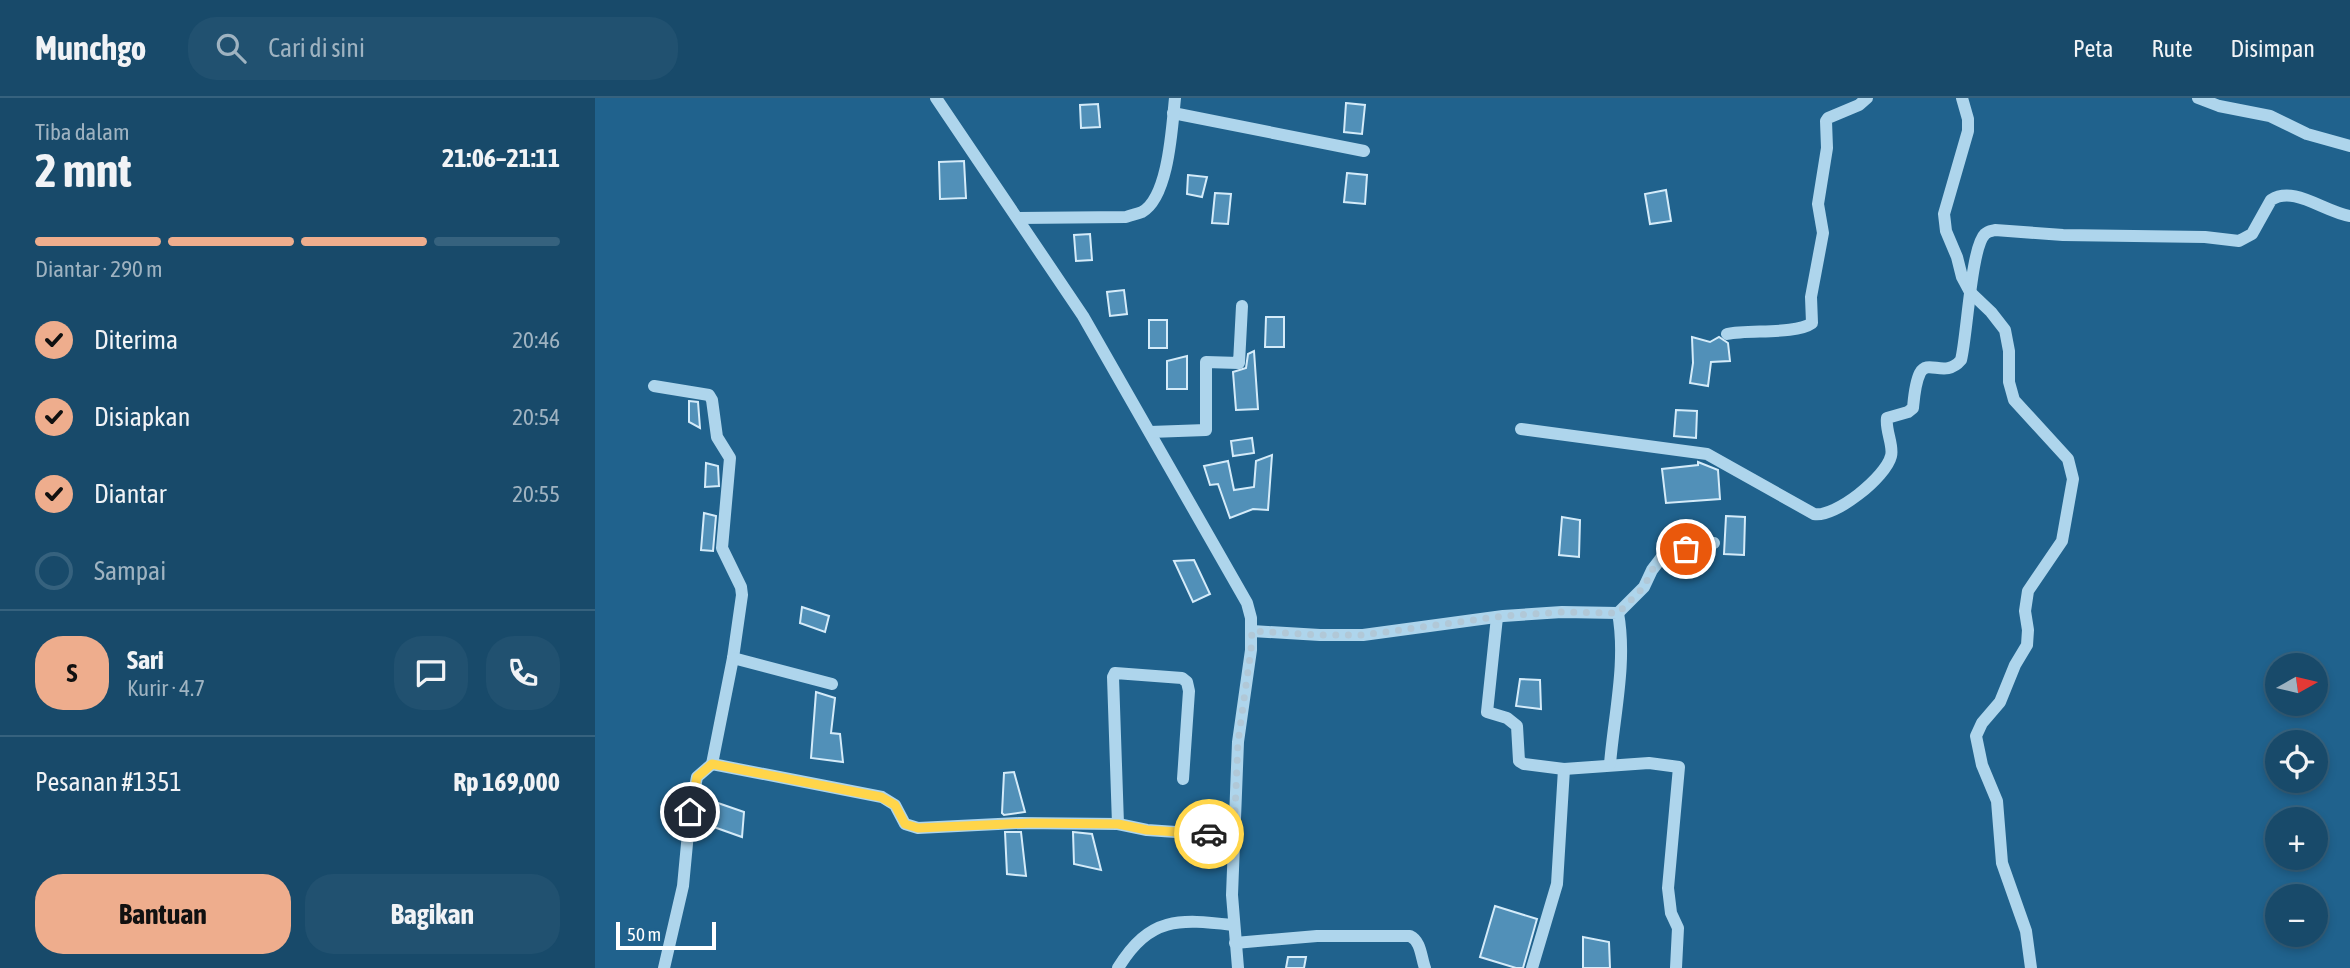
<!DOCTYPE html>
<html lang="id">
<meta charset="utf-8">
<style>
:root{--surface:#184a6a;--page:#215170;--text:#f1f3f6;--muted:#9fb3c1;--line:#36627e;--accent:#eead8d}
body{margin:0;font-family:"Asap Condensed",sans-serif;background:var(--page);color:var(--text);height:100vh;display:flex;flex-direction:column;font-size:26px;white-space:nowrap}
*{box-sizing:border-box;margin:0}
p{font-size:23px;color:var(--muted)}
.icon{flex:none;width:38px;height:38px;fill:none;stroke:currentColor;stroke-width:2;stroke-linecap:round;stroke-linejoin:round}
.map{position:relative;flex:1;overflow:hidden}
.details{display:flex;flex-direction:column;background:var(--surface);width:595px}
.details>*{flex:none}
.needle{width:46px;rotate:82deg}
.tools{position:absolute;left:1670px;top:555px;display:grid;gap:14px}
.tools a{display:grid;place-items:center;width:63px;height:63px;border-radius:50%;background:var(--surface);box-shadow:0 4px 10px #0003,0 0 0 2px var(--line);font-size:35px}
.scale{position:absolute;left:21px;bottom:18px;width:100px;box-sizing:border-box;padding-left:7px;border:4px solid #fff;border-top:0;font-size:19px;line-height:24px;white-space:nowrap;color:#fff;-webkit-text-stroke:5px #20628d;paint-order:stroke}
.pin{position:absolute;display:grid;place-items:center;width:60px;height:60px;color:#fff;margin:-30px;border:4px solid #fff;border-radius:50%;box-shadow:0 2px 7px #0007}
.courier{position:absolute;display:grid;place-items:center;width:70px;height:70px;margin:-35px;border:5px solid #ffd54a;border-radius:50%;background:#fff;color:#222;box-shadow:0 2px 9px #0007}
.headline em{font-style:normal;font-weight:700}
.headline div{display:flex;flex-direction:column-reverse}
.headline{display:flex;align-items:center;justify-content:space-between;height:119px;padding:0 35px}
h1{font-size:46px;font-weight:700;line-height:52px}
.bar{display:grid;grid-template-columns:repeat(4,1fr);gap:10px 7px;align-content:center;height:84px;padding:0 35px}
.bar i{height:9px;border-radius:5px;background:var(--line)}
.bar .current{background:var(--accent)}
.bar p{grid-column:span 4}
.line{display:flex;align-items:center;gap:18px;padding:0 35px;border-top:2px solid var(--line)}
.line div{flex:1}
.round{display:grid;place-items:center;flex:none;width:74px;height:74px;border-radius:28px;background:var(--page)}
ol{padding:0 35px;list-style:none}
li{display:flex;align-items:center;gap:21px;height:77px}
li p{margin-inline-start:auto}
li .icon{padding:7px;border-radius:50%;background:var(--accent);color:#111;stroke-width:4}
li:last-child{color:var(--muted)}
li i{width:38px;height:38px;border:4px solid var(--line);border-radius:50%}
.cta{display:flex;gap:14px;margin-top:auto;padding:14px 35px}
.cta a{flex:1;height:80px;border-radius:28px;background:var(--accent);color:#111;font-size:28px;font-weight:700;line-height:80px;text-align:center}
.cta a+a{background:var(--page);color:var(--text)}
header{display:flex;align-items:center;gap:42px;box-sizing:border-box;height:98px;padding:0 35px;background:var(--surface);border-bottom:2px solid var(--line)}
header strong{font-size:33px}
nav{display:flex;gap:38px;margin-inline-start:auto;font-size:24px}
.search{width:490px;height:63px;background:var(--page);display:flex;align-items:center;gap:18px;box-sizing:border-box;padding:0 24px;border-radius:28px;color:var(--muted);font-size:26px}
main{display:flex;flex:1;min-height:0}
.map>svg:first-child{display:block}
.building{fill:#5190b8;stroke:#d4ebf9;stroke-width:2}
.lines{fill:none;stroke-linecap:round;stroke-linejoin:round}
.minor{stroke:#aed5ec;stroke-width:12}
.done{stroke:#b1c8d7;stroke-width:7;stroke-dasharray:0 12.6}
.route{stroke:#ffd54a;stroke-width:9}
</style>
<header>
<strong>Munchgo</strong>
<div class="search"><svg class="icon" aria-label="search" viewBox="0 0 24 24"><circle cx="10" cy="10" r="6"/><path d="M15 15l6 6"/></svg>Cari di sini</div>
<nav><a>Peta</a><a>Rute</a><a>Disimpan</a></nav>
</header>
<main>
<section class="details">
<div class="headline"><div><h1>2 mnt</h1><p>Tiba dalam</p></div><em>21:06–21:11</em></div>
<div class="bar"><i class="current"></i><i class="current"></i><i class="current"></i><i></i><p>Diantar · 290 m</p></div>
<ol>
<li><svg class="icon" aria-label="check" viewBox="0 0 24 24"><path d="M5 12l5 5 9-10"/></svg>Diterima<p>20:46</p></li>
<li><svg class="icon" aria-label="check" viewBox="0 0 24 24"><path d="M5 12l5 5 9-10"/></svg>Disiapkan<p>20:54</p></li>
<li><svg class="icon" aria-label="check" viewBox="0 0 24 24"><path d="M5 12l5 5 9-10"/></svg>Diantar<p>20:55</p></li>
<li><i></i>Sampai</li>
</ol>
<div class="line" style="height:126px"><b class="round" style="background:var(--accent);color:#111">S</b><div><b>Sari</b><p>Kurir · 4.7</p></div><a class="round"><svg class="icon" aria-label="chat" viewBox="0 0 24 24"><path d="M4 5h16v11H9l-5 4z"/></svg></a><a class="round"><svg class="icon" aria-label="phone" viewBox="0 0 24 24"><path d="M5 4h4l2 5-3 2q2 4 5 5l2-3 5 2v4C11 20 4 13 5 4z"/></svg></a></div>
<div class="line" style="height:91px"><div>Pesanan #1351</div><b>Rp 169,000</b></div>
<div class="cta"><a>Bantuan</a><a>Bagikan</a></div>
</section>
<div class="map">
<svg width="1755" height="870" viewBox="0 0 1755 870">
<rect width="100%" height="100%" fill="#20628d"/>
<g class="building">
<path d="M 751,5 L 770,7 L 767,36 L 749,34 Z"/>
<path d="M 503,6 L 505,29 L 486,30 L 485,7 Z"/>
<path d="M 369,63 L 371,100 L 345,101 L 344,64 Z"/>
<path d="M 752,75 L 772,77 L 770,106 L 749,104 Z"/>
<path d="M 593,77 L 612,79 L 607,99 L 592,96 Z"/>
<path d="M 1071,92 L 1076,123 L 1055,126 L 1050,96 Z"/>
<path d="M 620,95 L 636,96 L 633,126 L 617,125 Z"/>
<path d="M 495,136 L 497,162 L 481,163 L 479,137 Z"/>
<path d="M 529,192 L 532,216 L 515,218 L 512,194 Z"/>
<path d="M 671,219 L 689,219 L 689,249 L 670,249 Z"/>
<rect x="554" y="222" width="18" height="28"/>
<path d="M 1097,239 L 1115,244 L 1124,239 L 1133,245 L 1135,263 L 1116,264 L 1113,288 L 1095,285 L 1098,265 Z"/>
<path d="M 659,253 L 663,311 L 641,312 L 638,274 L 651,270 L 653,256 Z"/>
<path d="M 592,258 L 592,291 L 572,291 L 572,263 Z"/>
<path d="M 94,303 L 103,304 L 105,330 L 94,324 Z"/>
<path d="M 1081,312 L 1102,313 L 1101,340 L 1079,338 Z"/>
<path d="M 657,340 L 659,355 L 638,358 L 636,343 Z"/>
<path d="M 677,357 L 673,412 L 658,411 L 635,420 L 623,386 L 615,387 L 609,368 L 633,363 L 639,392 L 659,389 L 661,363 Z"/>
<path d="M 1103,364 L 1123,372 L 1125,401 L 1071,405 L 1067,371 L 1103,367 Z"/>
<path d="M 111,365 L 123,368 L 124,388 L 110,389 Z"/>
<path d="M 109,415 L 121,418 L 118,453 L 106,452 Z"/>
<path d="M 1131,418 L 1150,419 L 1149,457 L 1129,456 Z"/>
<path d="M 967,419 L 985,422 L 984,459 L 964,457 Z"/>
<path d="M 599,462 L 615,496 L 598,504 L 579,463 Z"/>
<path d="M 207,509 L 234,518 L 230,534 L 205,525 Z"/>
<path d="M 925,581 L 945,582 L 946,611 L 921,608 Z"/>
<path d="M 221,594 L 240,600 L 236,635 L 245,636 L 248,664 L 216,660 Z"/>
<path d="M 419,674 L 430,714 L 409,717 L 407,715 L 409,675 Z"/>
<path d="M 120,704 L 149,714 L 147,739 L 116,728 Z"/>
<path d="M 410,734 L 426,734 L 431,778 L 412,776 Z"/>
<path d="M 478,734 L 497,736 L 506,772 L 479,766 Z"/>
<path d="M 900,808 L 942,821 L 928,870 L 921,870 L 885,859 Z"/>
<path d="M 988,839 L 1014,844 L 1015,870 L 988,870 Z"/>
<path d="M 693,859 L 711,859 L 709,870 L 691,870 Z"/>
</g>
<g class="lines">
<g class="minor">
<path d="M 341,0 L 488,218 L 652,505 L 656,520 L 656,552 L 643,644 L 637,797 L 643,870"/>
<path d="M 1367,0 L 1373,21 L 1373,33 L 1349,116 L 1351,133 L 1362,159 L 1367,179 L 1375,194 L 1396,214 L 1410,232 L 1414,253 L 1414,284 L 1419,302 L 1473,361 L 1478,381 L 1467,443 L 1433,493 L 1430,513 L 1433,532 L 1432,547 L 1420,567 L 1405,604 L 1387,625 L 1381,638 L 1387,667 L 1402,703 L 1407,765 L 1431,833 L 1436,870"/>
<path d="M 1603,0 L 1624,8 L 1675,18 L 1712,36 L 1755,48"/>
<path d="M 578,15 L 769,53"/>
<path d="M 423,120 L 531,119 C 536,117 542,116 547,114 C 574,99 577,28 580,0"/>
<path d="M 1132,236 C 1154,231 1200,237 1217,225 L 1216,199 L 1228,135 L 1223,106 L 1232,50 L 1231,23 L 1233,20 L 1264,7 L 1272,0"/>
<path d="M 59,288 L 114,297 L 117,302 L 122,339 L 135,360 L 127,450 L 146,489 L 147,497 L 138,560 L 117,666 L 287,699 L 300,707 L 310,726 L 323,730 L 424,725 L 523,726 L 552,732 L 639,738"/>
<path d="M 926,331 L 1112,356 L 1219,416 C 1240,420 1291,379 1296,358 C 1299,348 1290,332 1292,320 L 1313,314 L 1318,310 C 1319,299 1320,285 1325,275 C 1333,260 1350,281 1366,262 C 1372,239 1376,149 1390,136 C 1393,133 1396,133 1400,132 L 1468,137 L 1610,139 L 1644,143 L 1657,136 L 1676,102 C 1699,87 1729,114 1755,118"/>
<path d="M 555,334 L 611,332 L 611,264 L 644,265 L 647,208"/>
<path d="M 1023,515 L 1049,489 L 1057,472 L 1070,455 L 1119,445"/>
<path d="M 902,519 L 892,614 L 912,620 L 922,628 L 924,663 L 929,666 L 969,671 L 1054,665 L 1084,669 L 1073,790 L 1076,815 L 1083,830 L 1081,870"/>
<path d="M 657,533 L 725,537 L 768,537 L 908,518 L 967,514 L 1023,515 C 1032,564 1019,617 1015,666"/>
<path d="M 138,560 L 237,586"/>
<path d="M 523,726 L 518,579 L 520,575 L 587,580 L 592,584 L 594,593 L 588,681"/>
<path d="M 640,845 L 722,838 L 815,838 C 826,843 826,859 830,870"/>
<path d="M 69,870 L 88,788 L 95,714 L 102,679 L 117,666"/>
<path d="M 523,870 C 555,818 584,821 638,827"/>
<path d="M 937,870 L 962,786 L 969,671"/>
</g>
</g>
<g class="lines">
<path class="done" d="M 614,736 L 639,738 L 643,644 L 656,552 L 657,533 L 725,537 L 768,537 L 908,518 L 967,514 L 1023,515 L 1049,489 L 1057,472 L 1068,457 L 1072,454 L 1091,451"/>
<path class="route" d="M 95,714 L 102,679 L 117,666 L 286,699 L 300,707 L 310,726 L 323,730 L 437,725 L 523,726 L 552,732 L 614,736"/>
</g>
</svg>
<div class="tools">
<a><svg class="needle" viewBox="-14 -14 28 28"><path d="M0-13l5 13h-10z" fill="#e53935"/><path d="M0 13l5-13h-10z" fill="#9fb3c1"/></svg></a>
<a><svg class="icon" aria-label="locate" viewBox="0 0 24 24"><circle cx="12" cy="12" r="6"/><path d="M12 2v4M12 18v4M2 12h4M18 12h4"/></svg></a>
<a>+</a>
<a>−</a>
</div>
<div class="scale">50 m</div>
<div class="pin" style="left:1091px;top:451px;background:#ea580c"><svg class="icon" aria-label="bag" viewBox="0 0 24 24"><path d="M5 8h14l-1 12H6zM9 8a3 3 0 0 1 6 0"/></svg></div>
<div class="pin" style="left:95px;top:714px;background:#1f2937"><svg class="icon" aria-label="home" viewBox="0 0 24 24"><path d="M3 11l9-7 9 7M6 9v11h12V9"/></svg></div>
<div class="courier" style="left:614px;top:736px"><svg class="icon" aria-label="car" viewBox="0 0 24 24"><path d="M5 17H2v-5l4-1 3-4h7l3 4 3 1v5h-3M9 17h6M6 11h13"/><circle cx="7" cy="17" r="2"/><circle cx="17" cy="17" r="2"/></svg></div>
</div>
</main>
